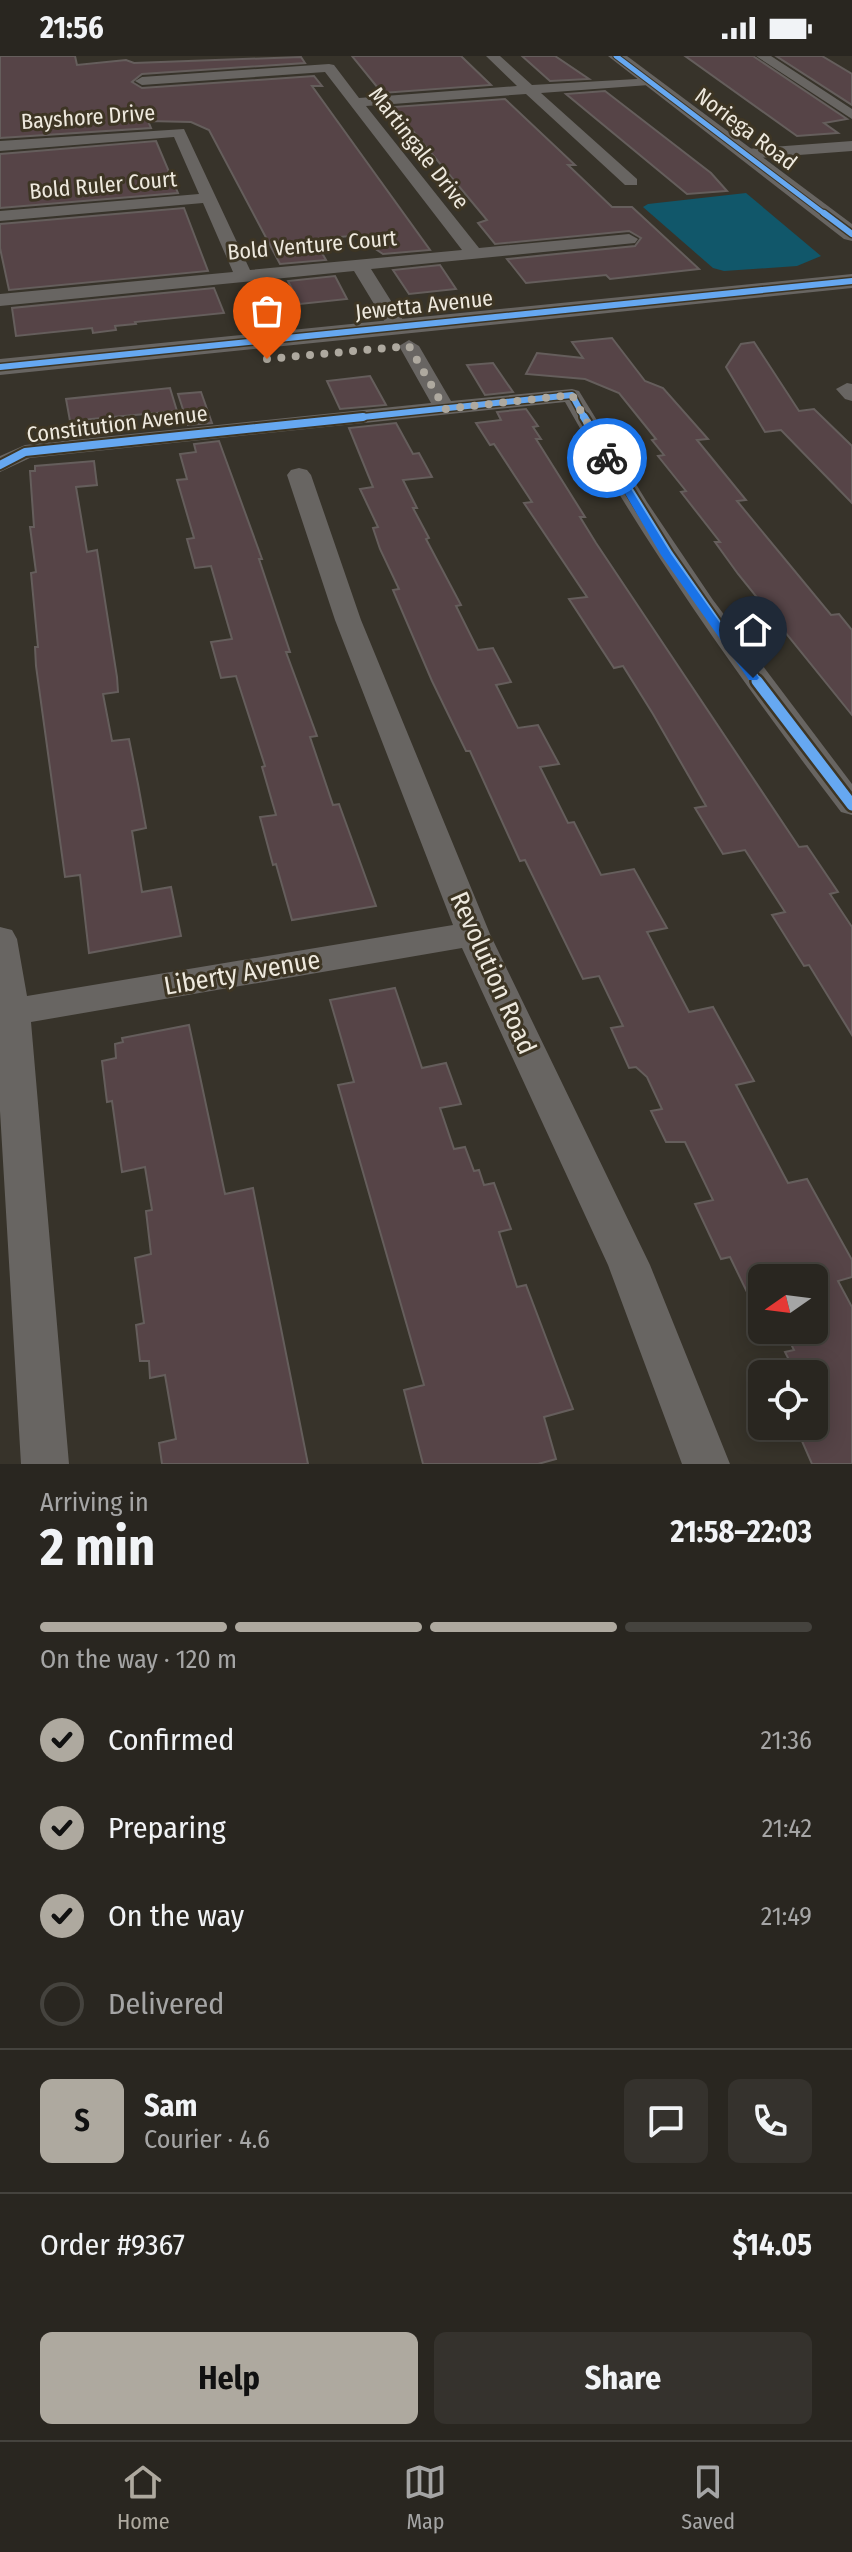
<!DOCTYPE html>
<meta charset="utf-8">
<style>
:root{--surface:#292620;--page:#35322d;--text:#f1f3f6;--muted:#a5a5a5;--line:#45433e;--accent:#aea99f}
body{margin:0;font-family:"Fira Sans Condensed",sans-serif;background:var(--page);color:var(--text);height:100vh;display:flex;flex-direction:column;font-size:30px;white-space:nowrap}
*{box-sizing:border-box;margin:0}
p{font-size:26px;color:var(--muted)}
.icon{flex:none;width:44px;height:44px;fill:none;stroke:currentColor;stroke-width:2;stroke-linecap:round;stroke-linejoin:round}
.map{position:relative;height:1408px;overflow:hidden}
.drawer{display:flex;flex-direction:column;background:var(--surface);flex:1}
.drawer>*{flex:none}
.needle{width:52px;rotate:256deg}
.tools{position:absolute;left:748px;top:1208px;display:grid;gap:16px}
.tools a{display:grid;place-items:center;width:80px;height:80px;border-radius:12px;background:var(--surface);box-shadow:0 4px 20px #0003,0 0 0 2px var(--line);font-size:40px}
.pin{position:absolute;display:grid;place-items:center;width:68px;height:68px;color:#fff;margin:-82px -34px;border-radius:50% 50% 50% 0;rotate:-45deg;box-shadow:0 0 8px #0007}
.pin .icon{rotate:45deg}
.courier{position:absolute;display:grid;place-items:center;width:80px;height:80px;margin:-40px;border:6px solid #1a73e8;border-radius:50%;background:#fff;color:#222;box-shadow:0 2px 10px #0007}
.head em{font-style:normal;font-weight:700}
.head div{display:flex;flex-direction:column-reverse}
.head{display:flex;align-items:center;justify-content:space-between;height:136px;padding:0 40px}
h1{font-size:52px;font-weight:700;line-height:60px}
.bar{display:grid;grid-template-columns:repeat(4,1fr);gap:12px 8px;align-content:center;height:96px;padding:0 40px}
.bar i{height:10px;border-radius:6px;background:var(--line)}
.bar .current{background:var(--accent)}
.bar p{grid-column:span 4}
.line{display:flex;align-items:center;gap:20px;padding:0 40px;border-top:2px solid var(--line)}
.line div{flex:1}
.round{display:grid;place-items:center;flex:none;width:84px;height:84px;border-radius:12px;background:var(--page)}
ol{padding:0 40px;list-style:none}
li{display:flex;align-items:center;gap:24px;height:88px}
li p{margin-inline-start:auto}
li .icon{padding:8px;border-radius:50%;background:var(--accent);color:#111;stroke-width:4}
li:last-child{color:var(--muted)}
li i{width:44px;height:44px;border:4px solid var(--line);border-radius:50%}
.primary-button{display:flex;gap:16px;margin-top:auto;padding:16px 40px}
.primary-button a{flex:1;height:92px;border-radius:12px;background:var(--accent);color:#111;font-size:32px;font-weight:700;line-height:92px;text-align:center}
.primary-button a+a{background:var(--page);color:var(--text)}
.status{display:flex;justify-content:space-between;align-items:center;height:56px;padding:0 40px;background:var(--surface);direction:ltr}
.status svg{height:22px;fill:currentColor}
.tabs{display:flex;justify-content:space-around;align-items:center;height:112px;border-top:2px solid var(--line);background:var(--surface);font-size:22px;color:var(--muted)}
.tabs a{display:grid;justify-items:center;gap:4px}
.tabs .current{color:var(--accent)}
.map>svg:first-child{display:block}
.water{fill:#11576a}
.building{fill:#564447;stroke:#655e5c;stroke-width:2}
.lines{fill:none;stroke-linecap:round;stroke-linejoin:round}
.minor{fill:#686562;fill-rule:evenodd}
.tertiary{fill:#686562;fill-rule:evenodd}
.cycleway-far3-casing{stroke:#3d3524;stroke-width:7}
.cycleway-far2-casing{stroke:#3d3524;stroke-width:9}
.cycleway-far1-casing{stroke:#3d3524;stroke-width:12}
.cycleway-casing{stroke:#3d3524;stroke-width:16}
.cycleway-far3{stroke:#66a8f1;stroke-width:5}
.cycleway-far2{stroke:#66a8f1;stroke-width:6}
.cycleway-far1{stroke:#66a8f1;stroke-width:8}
.cycleway{stroke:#66a8f1;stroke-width:11}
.route{fill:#1a73e8}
.done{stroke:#aea99f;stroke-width:8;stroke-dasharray:0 14.4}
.labels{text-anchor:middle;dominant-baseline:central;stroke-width:6;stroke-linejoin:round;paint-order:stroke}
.far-street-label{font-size:22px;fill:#eee9de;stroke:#3d3524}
.street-label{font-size:26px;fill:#eee9de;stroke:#3d3524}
</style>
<div class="status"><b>21:56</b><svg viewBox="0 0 49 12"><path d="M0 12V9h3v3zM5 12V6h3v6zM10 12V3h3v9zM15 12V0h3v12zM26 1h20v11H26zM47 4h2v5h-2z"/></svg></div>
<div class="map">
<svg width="852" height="1408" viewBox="0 0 852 1408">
<rect width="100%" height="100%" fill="#37332a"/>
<path class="water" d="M 746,137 L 821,200 L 797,210 L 724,215 L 713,212 L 643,151 L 648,148 Z"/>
<g class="building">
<path d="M 0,0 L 75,0 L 77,9 L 126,4 L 134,7 L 301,1 L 305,7 L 142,18 L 132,26 L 142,32 L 314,20 L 322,30 L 312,30 L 430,194 L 383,198 L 371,190 L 363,179 L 314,183 L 326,204 L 280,208 L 209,74 L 191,66 L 148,65 L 151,72 L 0,82 Z"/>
<path d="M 352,0 L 461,0 L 491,29 L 382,37 Z"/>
<path d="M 522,0 L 555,0 L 589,23 L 550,25 Z"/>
<path d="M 685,0 L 753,0 L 847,63 L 824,67 L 838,77 L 797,80 Z"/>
<path d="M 776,0 L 822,0 L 852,18 L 852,49 Z"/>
<path d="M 605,35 L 711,117 L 727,135 L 687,138 L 566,38 Z"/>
<path d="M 505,43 L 575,109 L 568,109 L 612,151 L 632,151 L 699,213 L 610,223 L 606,219 L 526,227 L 507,203 L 635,190 L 641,182 L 629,175 L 495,188 L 478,167 L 487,164 L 393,51 Z"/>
<path d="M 156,85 L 178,137 L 0,152 L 0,98 Z"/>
<path d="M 184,152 L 208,215 L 9,234 L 0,192 L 0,168 Z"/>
<path d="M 440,209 L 456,233 L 409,238 L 393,214 Z"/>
<path d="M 335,220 L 347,243 L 300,248 L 288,225 Z"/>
<path d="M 279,225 L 294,257 L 272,259 L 257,228 Z"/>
<path d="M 214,232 L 224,257 L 135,266 L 136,268 L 115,270 L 116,274 L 93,277 L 92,272 L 16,280 L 12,252 Z"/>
<path d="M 612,282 L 645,325 L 663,332 L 708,383 L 697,384 L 746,444 L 737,445 L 831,559 L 839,558 L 852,574 L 852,659 L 738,518 L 715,486 L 720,486 L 681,436 L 686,435 L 658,400 L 664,399 L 652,384 L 656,383 L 619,337 L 585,323 L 526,318 L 537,297 L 583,302 L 572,286 Z"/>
<path d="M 754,286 L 799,355 L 814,353 L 852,390 L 852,447 L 781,374 L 765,376 L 726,311 L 741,288 Z"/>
<path d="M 493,307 L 513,336 L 485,339 L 467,309 Z"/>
<path d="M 370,320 L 386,349 L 340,353 L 327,325 Z"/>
<path d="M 170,332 L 177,355 L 70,365 L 66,343 Z"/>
<path d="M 201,336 L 212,367 L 188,369 L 178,338 Z"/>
<path d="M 526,353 L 538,370 L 533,371 L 541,383 L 536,383 L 585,461 L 580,461 L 596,487 L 799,791 L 807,790 L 838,836 L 830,838 L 852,871 L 852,979 L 809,909 L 804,910 L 772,859 L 785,856 L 745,794 L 723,798 L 695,752 L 706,750 L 653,658 L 623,610 L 614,612 L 569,543 L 587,541 L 524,447 L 532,446 L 494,388 L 490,389 L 476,367 L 501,364 L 497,356 Z"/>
<path d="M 396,367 L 413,398 L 419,397 L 432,421 L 403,424 L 417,452 L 413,452 L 429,482 L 426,483 L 461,549 L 456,550 L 478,594 L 493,592 L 511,626 L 496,629 L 518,672 L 538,669 L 559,708 L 540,711 L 568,767 L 574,766 L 601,819 L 634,813 L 667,872 L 647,876 L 689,956 L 713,951 L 754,1025 L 736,1029 L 788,1127 L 807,1123 L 852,1204 L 852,1221 L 838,1225 L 852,1251 L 852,1408 L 812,1408 L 798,1376 L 814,1372 L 814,1318 L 796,1318 L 785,1296 L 794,1294 L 784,1274 L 814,1274 L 814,1222 L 762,1222 L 762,1267 L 730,1201 L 721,1203 L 695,1148 L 713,1144 L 685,1086 L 666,1086 L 651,1055 L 662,1053 L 647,1021 L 636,1011 L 629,1012 L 611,972 L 623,970 L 599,920 L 583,923 L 525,804 L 520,805 L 470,695 L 466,695 L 432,625 L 393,534 L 399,533 L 380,493 L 373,472 L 378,471 L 360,433 L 373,431 L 349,372 Z"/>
<path d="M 219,385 L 262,503 L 259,503 L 290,596 L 286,596 L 317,680 L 310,681 L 333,749 L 339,748 L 376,850 L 292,864 L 276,808 L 273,809 L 260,761 L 276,759 L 262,711 L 265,710 L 236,620 L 221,622 L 211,586 L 232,583 L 211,510 L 195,512 L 187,483 L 194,482 L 177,424 L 187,423 L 180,398 L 196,396 L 194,388 Z"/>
<path d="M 94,405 L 97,429 L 76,431 L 87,496 L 97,494 L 117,621 L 118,636 L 103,638 L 112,685 L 129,683 L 138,728 L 146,772 L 132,775 L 142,836 L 171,831 L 181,880 L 89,897 L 80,819 L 65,821 L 36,610 L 35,591 L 38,591 L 31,517 L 36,516 L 30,471 L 34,471 L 30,415 L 35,415 L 35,410 Z"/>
<path d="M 395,932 L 422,1012 L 446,1007 L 461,1048 L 440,1052 L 454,1093 L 465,1091 L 474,1115 L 479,1114 L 484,1129 L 494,1127 L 511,1173 L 499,1176 L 517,1231 L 526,1229 L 573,1353 L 544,1361 L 556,1403 L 538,1408 L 423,1408 L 404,1334 L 424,1329 L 338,1029 L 354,1026 L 330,944 Z"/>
<path d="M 189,969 L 225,1138 L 253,1132 L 308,1408 L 162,1408 L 159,1387 L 176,1383 L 165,1319 L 150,1322 L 149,1305 L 140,1305 L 136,1269 L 144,1267 L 135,1202 L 151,1198 L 146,1155 L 152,1154 L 145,1111 L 122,1116 L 112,1045 L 107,1046 L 102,1005 L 116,1002 L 115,988 L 123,986 L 122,982 Z"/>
</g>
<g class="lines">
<g class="minor">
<path d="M 486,0 L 500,0 L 532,29 L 654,22 L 654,28 L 649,29 L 541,37 L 637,123 L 637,129 L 625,129 L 526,38 L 366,50 L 479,192 L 629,178 L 638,183 L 635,187 L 371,213 L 408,272 L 398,278 L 391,276 L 354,215 L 0,250 L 0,238 L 233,216 L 203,147 L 0,165 L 0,155 L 199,138 L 174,81 L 0,95 L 0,85 L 184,73 L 250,214 L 462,194 L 325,16 L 142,29 L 135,25 L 142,21 L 329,8 L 334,9 L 359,42 L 517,30 Z"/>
<path d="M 756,0 L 771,0 L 852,53 L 852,63 Z"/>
<path d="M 852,85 L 852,95 L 746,103 L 738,98 L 746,93 Z"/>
<path d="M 409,284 L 419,290 L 451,345 L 572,333 L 579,335 L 647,446 L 713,544 L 852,728 L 852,759 L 841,756 C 741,625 646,491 565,346 L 30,402 L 0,416 L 0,400 L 25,389 L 431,347 L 399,290 Z"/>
<path d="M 847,327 L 852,328 L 852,345 L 845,343 L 836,333 Z"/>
<path d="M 299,412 L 307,414 L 311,419 L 361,564 L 490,878 L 650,1209 L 730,1408 L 682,1408 L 608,1209 L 462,892 L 31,966 L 69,1408 L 21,1408 L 0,1055 L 0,871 L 12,874 L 17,883 L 27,940 L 453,869 L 335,564 L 287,419 L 291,414 Z"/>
</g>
<g class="tertiary">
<path d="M 608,0 L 627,0 L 852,168 L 852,185 L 844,183 Z"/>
<path d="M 852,218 L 852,232 L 0,319 L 0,303 Z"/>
</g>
<g class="cycleway-far3-casing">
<path id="cycleway-far3" d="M 616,0 L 826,159"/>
</g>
<g class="cycleway-far2-casing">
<g id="cycleway-far2">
<path d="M 824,157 L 852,178"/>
<path d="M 0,311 L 852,225"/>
<path d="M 344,363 L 572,339 L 585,363"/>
</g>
</g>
<g class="cycleway-far1-casing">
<g id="cycleway-far1">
<path d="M 584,361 L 669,498 L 759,627"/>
<path d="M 0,409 L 25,396 L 363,361"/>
</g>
</g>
<g class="cycleway-casing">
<path id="cycleway" d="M 757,625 L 852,749"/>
</g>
<use href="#cycleway-far3" class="cycleway-far3"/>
<use href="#cycleway-far2" class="cycleway-far2"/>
<use href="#cycleway-far1" class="cycleway-far1"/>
<use href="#cycleway" class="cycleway"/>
</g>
<path class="route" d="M 603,400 L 612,402 L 671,498 L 759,622 L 757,624 L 749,624 L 661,499 Z"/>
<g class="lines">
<path class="done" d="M 267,303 L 409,290 L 445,353 L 572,339 L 607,402"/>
</g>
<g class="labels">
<g class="far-street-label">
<text transform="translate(88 61) rotate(-4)">Bayshore Drive</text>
<text transform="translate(746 73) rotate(37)">Noriega Road</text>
<text transform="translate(419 92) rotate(52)">Martingale Drive</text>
<text transform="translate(103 129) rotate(-5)">Bold Ruler Court</text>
<text transform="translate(312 189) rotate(-5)">Bold Venture Court</text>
<text transform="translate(424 249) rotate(-6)">Jewetta Avenue</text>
<text transform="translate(117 368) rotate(-7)">Constitution Avenue</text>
</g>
<g class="street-label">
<text transform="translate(242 917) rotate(-10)">Liberty Avenue</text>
<text transform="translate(493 917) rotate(66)">Revolution Road</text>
</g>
</g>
</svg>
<div class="tools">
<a><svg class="needle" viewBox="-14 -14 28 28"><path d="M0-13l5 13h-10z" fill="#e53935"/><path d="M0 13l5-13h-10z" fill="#a5a5a5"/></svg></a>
<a><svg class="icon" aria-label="locate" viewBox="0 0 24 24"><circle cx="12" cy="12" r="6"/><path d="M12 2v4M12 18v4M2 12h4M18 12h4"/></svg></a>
</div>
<div class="pin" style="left:267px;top:303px;background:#ea580c"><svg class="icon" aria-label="bag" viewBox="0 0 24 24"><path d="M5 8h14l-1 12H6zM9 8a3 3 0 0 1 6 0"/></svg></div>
<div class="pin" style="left:753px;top:622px;background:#1f2937"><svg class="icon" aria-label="home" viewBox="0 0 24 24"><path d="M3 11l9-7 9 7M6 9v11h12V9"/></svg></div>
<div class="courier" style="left:607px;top:402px"><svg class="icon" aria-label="bike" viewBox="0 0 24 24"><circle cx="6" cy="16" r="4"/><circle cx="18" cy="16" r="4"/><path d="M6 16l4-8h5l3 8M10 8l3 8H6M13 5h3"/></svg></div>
</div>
<section class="drawer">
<div class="head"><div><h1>2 min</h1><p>Arriving in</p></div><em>21:58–22:03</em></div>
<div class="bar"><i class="current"></i><i class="current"></i><i class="current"></i><i></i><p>On the way · 120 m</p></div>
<ol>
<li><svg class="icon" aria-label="check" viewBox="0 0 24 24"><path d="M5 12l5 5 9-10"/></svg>Confirmed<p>21:36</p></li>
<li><svg class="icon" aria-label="check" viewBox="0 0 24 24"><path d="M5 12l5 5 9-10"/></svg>Preparing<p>21:42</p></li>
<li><svg class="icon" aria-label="check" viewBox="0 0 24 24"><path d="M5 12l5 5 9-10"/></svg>On the way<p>21:49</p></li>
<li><i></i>Delivered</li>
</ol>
<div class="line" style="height:144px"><b class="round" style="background:var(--accent);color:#111">S</b><div><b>Sam</b><p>Courier · 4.6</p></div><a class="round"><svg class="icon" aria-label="chat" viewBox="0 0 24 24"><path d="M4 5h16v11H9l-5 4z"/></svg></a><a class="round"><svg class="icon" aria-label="phone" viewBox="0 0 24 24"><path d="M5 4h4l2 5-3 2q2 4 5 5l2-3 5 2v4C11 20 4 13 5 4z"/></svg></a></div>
<div class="line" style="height:104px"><div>Order #9367</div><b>$14.05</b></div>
<div class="primary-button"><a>Help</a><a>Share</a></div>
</section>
<nav class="tabs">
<a class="current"><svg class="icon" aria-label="home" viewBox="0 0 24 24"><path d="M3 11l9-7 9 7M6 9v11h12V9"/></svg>Home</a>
<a><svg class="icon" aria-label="map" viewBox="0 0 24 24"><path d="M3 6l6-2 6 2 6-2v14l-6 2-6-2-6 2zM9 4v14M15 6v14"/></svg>Map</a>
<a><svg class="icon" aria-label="saved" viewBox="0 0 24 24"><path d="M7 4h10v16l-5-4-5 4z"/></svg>Saved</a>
</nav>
